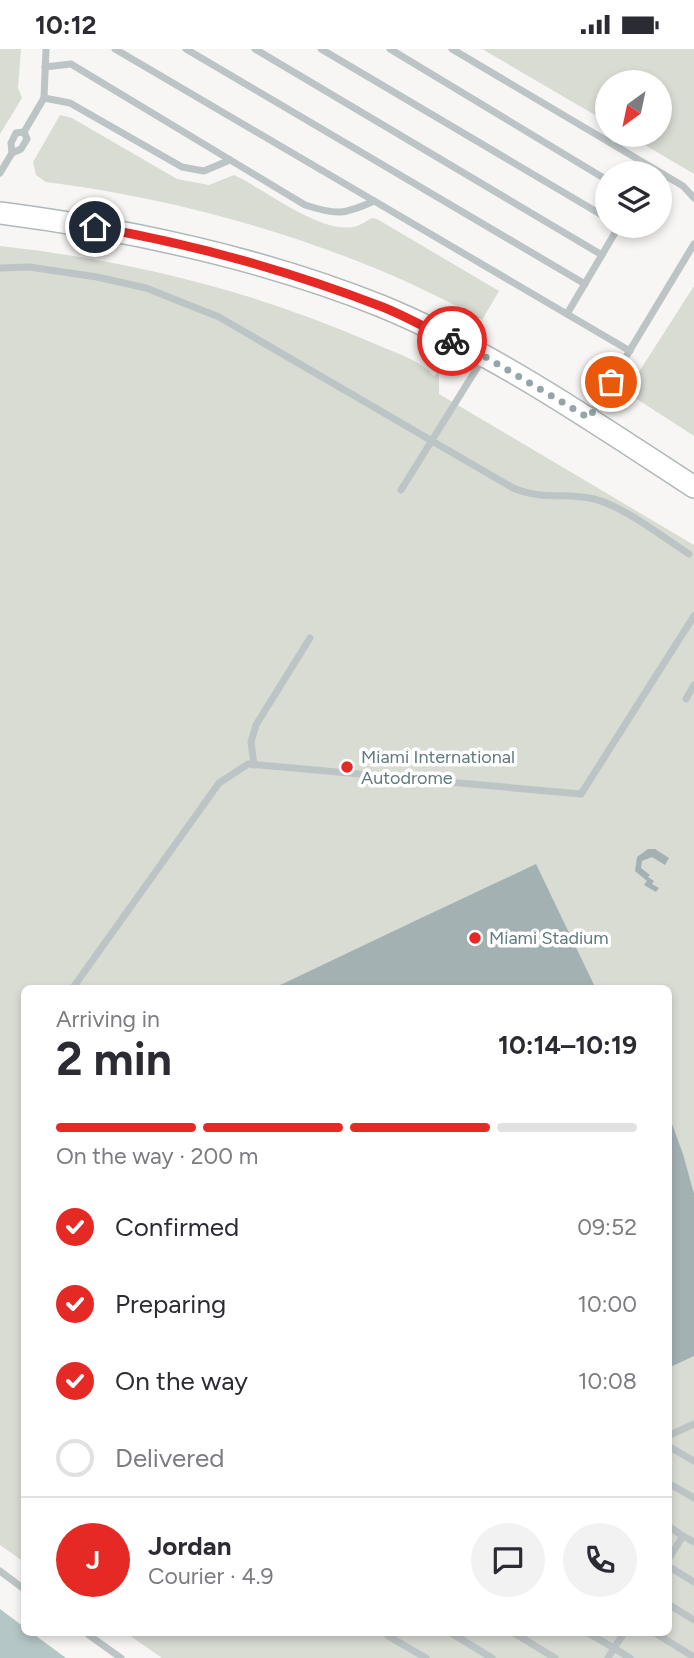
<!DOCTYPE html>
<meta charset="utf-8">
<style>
:root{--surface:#fff;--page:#f2f2f3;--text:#2b2b33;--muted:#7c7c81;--line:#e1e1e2;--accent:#e52a25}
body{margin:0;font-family:Figtree,sans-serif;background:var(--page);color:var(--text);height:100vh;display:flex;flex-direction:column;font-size:26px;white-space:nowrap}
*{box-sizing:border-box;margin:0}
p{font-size:23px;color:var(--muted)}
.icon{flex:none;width:38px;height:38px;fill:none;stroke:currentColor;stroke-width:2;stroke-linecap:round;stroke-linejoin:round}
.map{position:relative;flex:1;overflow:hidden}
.side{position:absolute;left:21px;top:936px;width:651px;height:651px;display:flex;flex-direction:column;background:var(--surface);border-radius:10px;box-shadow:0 4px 10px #0003}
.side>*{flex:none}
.needle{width:46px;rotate:213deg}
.tools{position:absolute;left:595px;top:21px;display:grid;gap:14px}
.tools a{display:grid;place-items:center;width:77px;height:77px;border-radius:50%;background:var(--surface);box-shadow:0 4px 10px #0003;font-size:35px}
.pin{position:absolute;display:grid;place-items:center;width:60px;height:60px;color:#fff;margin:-30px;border:4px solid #fff;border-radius:50%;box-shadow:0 2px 7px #0007}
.courier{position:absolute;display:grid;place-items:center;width:70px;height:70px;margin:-35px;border:5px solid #e52a25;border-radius:50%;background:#fff;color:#222;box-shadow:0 2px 9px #0007}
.overview em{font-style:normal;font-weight:700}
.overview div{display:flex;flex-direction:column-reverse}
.overview{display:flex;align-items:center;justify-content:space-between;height:119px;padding:0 35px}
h1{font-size:46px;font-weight:700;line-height:52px}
.bar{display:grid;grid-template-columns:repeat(4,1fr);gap:10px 7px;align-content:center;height:84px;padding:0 35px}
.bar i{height:9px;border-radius:5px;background:var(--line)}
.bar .active{background:var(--accent)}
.bar p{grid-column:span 4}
.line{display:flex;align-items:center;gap:18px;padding:0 35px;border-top:2px solid var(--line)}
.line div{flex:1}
.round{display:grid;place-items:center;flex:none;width:74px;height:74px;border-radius:37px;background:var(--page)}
ol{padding:0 35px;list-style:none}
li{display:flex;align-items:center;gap:21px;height:77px}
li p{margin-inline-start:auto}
li .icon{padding:7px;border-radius:50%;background:var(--accent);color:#fff;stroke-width:4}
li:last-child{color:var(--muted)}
li i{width:38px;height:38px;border:4px solid var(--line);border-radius:50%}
.status{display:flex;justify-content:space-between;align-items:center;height:49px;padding:0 35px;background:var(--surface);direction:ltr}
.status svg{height:19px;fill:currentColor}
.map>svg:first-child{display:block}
.green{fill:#d8dcd3}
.water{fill:#b5c6c7}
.building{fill:#a4b1b3}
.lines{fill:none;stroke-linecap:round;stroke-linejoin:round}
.primary-casing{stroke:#b1b8ba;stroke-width:24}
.service{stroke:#bdc4c6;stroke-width:7}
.primary{stroke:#fff;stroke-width:21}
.done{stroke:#96a5a8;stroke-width:7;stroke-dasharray:0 12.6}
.route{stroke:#e52a25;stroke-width:9}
.poi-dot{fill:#e52a25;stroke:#fff;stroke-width:2.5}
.labels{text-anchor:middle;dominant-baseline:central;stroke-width:7;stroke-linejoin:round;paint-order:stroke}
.poi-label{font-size:18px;fill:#61797f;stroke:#fff;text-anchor:start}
</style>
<div class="status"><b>10:12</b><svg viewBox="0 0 49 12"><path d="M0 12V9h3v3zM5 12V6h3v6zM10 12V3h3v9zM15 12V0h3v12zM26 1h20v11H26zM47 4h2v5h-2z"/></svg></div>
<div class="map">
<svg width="694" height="1609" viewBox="0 0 694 1609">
<rect width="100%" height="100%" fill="#f7f6f4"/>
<g class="green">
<path d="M 0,0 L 21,0 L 18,39 L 22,49 L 0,85 Z"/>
<path d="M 482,0 L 694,0 L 694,125 L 628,86 L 660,86 L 660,33 L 607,33 L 607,73 Z"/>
<path d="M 60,66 L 72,69 L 177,130 L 209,136 L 234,126 C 264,140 319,184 353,178 C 360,177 366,172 372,169 L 377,170 L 499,242 L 482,271 C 355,199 191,151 46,133 L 36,126 L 33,113 Z"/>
<path d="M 0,197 C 129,211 254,242 373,294 C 392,303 420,310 434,327 L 439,323 L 439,345 L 694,496 L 694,1609 L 162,1609 L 126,1584 L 668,1584 L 668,940 L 24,940 L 24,1513 L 0,1496 Z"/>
<path d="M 694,237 L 694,387 L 626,343 Z"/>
</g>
<path class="water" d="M 0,1560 L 24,1578 L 24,1584 L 32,1584 L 66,1609 L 0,1609 Z"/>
<g class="building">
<path d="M 648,800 L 655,800 L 669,809 L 665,816 L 652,808 L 642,812 L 641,819 L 650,826 L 648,828 L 654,832 L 652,835 L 659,839 L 656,843 L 644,836 L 647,832 L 635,822 L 637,808 Z"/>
<path d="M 536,815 L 596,940 L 272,940 L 419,870 Z"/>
<path d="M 669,1067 L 683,1105 L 694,1145 L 694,1307 L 668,1319 Z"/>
</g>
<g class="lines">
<g class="primary-casing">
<path id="primary" d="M 0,164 C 130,181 259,208 381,257 C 493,303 594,373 694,438"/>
</g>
<g class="service">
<path d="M 115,0 L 630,302"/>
<path d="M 186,0 L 585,235"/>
<path d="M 255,0 L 602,206"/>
<path d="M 321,0 L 607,169"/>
<path d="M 390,0 L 607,131"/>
<path d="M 452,0 L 683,137 L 694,149"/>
<path d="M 45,18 L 71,15 L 305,156 C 336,166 344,166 374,152"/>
<path d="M 44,49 L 70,54 L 182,118 L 204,122 L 230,111"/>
<path d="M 12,104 L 11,94 L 16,84 L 24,83 L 44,49 L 46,0"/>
<path d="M 0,124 L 12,104 L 21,100 L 27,90 L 24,83"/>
<path d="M 0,219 L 29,218 L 97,228 L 146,239 L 219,268 L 513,439 C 544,452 566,443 594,450 C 625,458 661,487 689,505"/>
<path d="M 567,265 L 619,177"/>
<path d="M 589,369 L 694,195"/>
<path d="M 401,441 L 482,311"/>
<path d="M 686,650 L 694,636"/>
<path d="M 254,716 L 251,693 L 256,676 L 310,589"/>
<path d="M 72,940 L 219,734 L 248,715 L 581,745 L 694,567"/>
<path d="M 668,1387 L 694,1375"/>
<path d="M 668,1397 L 694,1412"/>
<path d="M 668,1434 L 694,1449"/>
<path d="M 668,1477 L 683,1487"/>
<path d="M 668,1511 L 683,1487 L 694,1493"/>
<path d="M 668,1517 L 694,1533"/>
<path d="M 0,1522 L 24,1540"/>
<path d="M 668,1555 L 694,1571"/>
<path d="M 86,1584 L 121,1609"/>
<path d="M 390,1584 L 388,1587 L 426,1609"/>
<path d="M 451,1584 L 492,1609"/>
<path d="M 514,1584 L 555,1609"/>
<path d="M 588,1584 L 614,1599 L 608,1609"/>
<path d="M 624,1584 L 614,1599 L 630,1609"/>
<path d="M 655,1584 L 694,1608"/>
</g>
<use href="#primary" class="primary"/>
</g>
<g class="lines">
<path class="done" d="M 452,292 L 484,307 L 589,369 L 611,333"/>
<path class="route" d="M 95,178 C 192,195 287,221 380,257 C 404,266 428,280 452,292"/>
</g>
<g class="poi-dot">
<circle cx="347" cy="718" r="7"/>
<circle cx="475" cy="889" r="7"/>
</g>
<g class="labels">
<g class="poi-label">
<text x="361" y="708">Miami International<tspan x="361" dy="21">Autodrome</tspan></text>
<text x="489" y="889">Miami Stadium</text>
</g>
</g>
</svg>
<div class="tools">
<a><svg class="needle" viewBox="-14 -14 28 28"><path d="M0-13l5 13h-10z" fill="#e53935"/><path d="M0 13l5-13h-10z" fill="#7c7c81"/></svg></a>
<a><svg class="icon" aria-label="layers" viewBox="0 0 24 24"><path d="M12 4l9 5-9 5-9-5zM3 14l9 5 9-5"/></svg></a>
</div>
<div class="pin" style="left:611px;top:333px;background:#ea580c"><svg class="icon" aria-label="bag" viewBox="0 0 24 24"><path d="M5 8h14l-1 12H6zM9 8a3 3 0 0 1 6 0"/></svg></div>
<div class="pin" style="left:95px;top:178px;background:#1f2937"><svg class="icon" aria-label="home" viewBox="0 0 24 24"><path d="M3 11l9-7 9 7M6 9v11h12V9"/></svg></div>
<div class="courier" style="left:452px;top:292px"><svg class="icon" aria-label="bike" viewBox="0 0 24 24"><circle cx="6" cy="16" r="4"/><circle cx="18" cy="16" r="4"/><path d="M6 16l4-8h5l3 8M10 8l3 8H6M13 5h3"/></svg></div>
<section class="side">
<div class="overview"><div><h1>2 min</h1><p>Arriving in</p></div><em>10:14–10:19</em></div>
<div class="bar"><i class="active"></i><i class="active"></i><i class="active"></i><i></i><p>On the way · 200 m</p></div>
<ol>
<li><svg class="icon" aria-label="check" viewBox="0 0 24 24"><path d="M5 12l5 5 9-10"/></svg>Confirmed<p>09:52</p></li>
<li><svg class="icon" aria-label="check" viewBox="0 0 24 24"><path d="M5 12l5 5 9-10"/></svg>Preparing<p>10:00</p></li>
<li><svg class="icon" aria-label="check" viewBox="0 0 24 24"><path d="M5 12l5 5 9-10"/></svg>On the way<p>10:08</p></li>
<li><i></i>Delivered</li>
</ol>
<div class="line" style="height:126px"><b class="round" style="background:var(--accent);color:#fff">J</b><div><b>Jordan</b><p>Courier · 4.9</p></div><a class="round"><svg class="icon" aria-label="chat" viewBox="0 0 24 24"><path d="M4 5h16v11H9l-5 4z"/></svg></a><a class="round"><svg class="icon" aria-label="phone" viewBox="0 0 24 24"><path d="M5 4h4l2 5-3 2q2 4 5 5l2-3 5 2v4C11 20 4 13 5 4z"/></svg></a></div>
</section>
</div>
